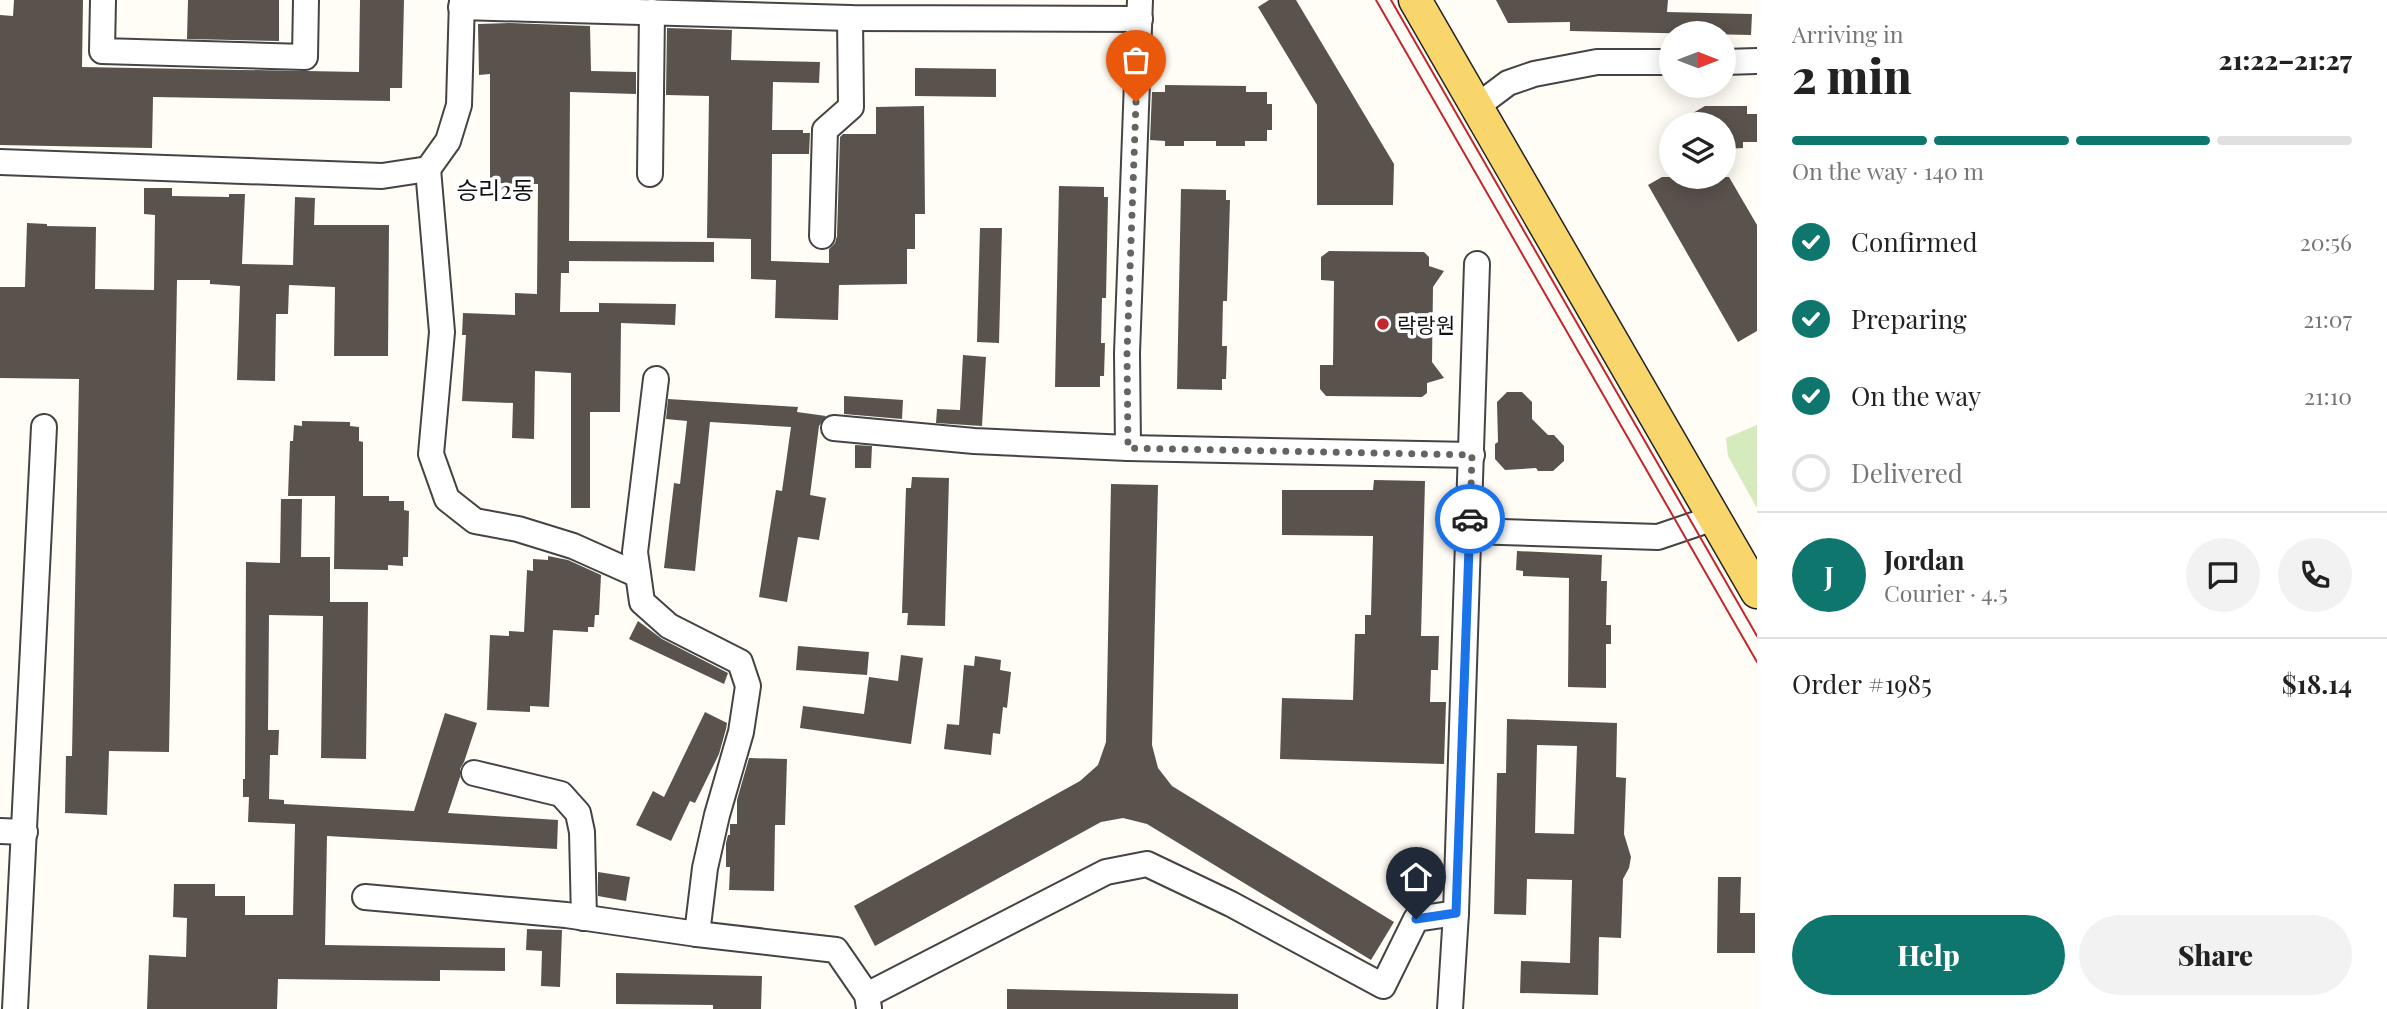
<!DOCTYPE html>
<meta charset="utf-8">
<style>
:root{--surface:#fff;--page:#f2f2f2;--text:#222;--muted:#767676;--line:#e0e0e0;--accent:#0f766e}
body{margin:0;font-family:"Playfair Display","Noto Sans KR",serif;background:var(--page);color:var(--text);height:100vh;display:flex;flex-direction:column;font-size:26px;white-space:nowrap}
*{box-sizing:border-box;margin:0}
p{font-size:23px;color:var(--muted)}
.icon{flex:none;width:38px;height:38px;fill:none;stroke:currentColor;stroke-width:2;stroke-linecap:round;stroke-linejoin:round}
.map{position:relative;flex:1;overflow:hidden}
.details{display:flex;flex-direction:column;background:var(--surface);width:630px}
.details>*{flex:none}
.needle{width:46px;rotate:90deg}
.tools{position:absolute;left:1659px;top:21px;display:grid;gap:14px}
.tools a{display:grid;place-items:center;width:77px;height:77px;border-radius:50%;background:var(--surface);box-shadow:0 4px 18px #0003;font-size:35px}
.pin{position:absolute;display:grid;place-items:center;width:60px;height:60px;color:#fff;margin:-72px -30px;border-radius:50% 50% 50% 0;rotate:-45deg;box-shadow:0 0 7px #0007}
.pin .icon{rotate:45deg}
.courier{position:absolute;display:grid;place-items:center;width:70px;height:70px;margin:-35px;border:5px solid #1a73e8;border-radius:50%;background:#fff;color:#222;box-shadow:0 2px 9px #0007}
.head em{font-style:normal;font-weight:800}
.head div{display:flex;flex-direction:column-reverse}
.head{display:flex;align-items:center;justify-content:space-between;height:119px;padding:0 35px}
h1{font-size:46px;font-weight:800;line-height:52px}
.bar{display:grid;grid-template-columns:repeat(4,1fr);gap:10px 7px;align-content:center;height:84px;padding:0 35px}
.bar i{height:9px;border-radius:5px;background:var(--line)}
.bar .selected{background:var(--accent)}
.bar p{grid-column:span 4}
.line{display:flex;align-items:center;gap:18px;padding:0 35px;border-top:2px solid var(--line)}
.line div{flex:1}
.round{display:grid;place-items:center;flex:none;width:74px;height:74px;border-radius:37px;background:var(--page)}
ol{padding:0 35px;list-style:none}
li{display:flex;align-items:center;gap:21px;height:77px}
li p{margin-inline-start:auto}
li .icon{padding:7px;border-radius:50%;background:var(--accent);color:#fff;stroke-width:4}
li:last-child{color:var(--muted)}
li i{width:38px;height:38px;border:4px solid var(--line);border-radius:50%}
.primary-button{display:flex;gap:14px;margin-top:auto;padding:14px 35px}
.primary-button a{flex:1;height:80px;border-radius:42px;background:var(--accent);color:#fff;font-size:28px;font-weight:800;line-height:80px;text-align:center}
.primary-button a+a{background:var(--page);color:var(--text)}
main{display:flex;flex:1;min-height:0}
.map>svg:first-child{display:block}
.green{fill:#d5ebbd}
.building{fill:#5a524d;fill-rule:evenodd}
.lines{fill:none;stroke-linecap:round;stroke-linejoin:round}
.minor-casing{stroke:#444;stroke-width:28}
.major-casing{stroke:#222;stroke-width:35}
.minor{stroke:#fff;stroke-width:24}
.major{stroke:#f9d66b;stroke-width:32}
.tram{stroke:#c4262e;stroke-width:2}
.done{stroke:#646461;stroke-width:7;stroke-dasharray:0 12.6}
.route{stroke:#1a73e8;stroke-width:9}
.poi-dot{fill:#c4262e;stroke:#fff;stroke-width:2.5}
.labels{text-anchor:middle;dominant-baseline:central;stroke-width:7;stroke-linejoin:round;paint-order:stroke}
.poi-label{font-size:21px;fill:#111;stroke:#fff;text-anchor:start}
.quarter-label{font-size:24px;fill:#111;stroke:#fff}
</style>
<main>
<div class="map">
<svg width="1757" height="1009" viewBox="0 0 1757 1009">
<rect width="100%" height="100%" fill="#fffdf5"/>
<path class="green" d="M 1757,425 L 1757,508 L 1728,456 L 1726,438 Z"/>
<g class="building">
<path d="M 14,0 L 83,0 L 82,67 L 359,72 L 360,0 L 404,0 L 402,88 L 390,88 L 390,101 L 153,97 L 152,148 L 0,145 L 0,15 L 13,16 Z"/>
<path d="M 188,0 L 279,0 L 279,41 L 187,39 Z"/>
<path d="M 1269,0 L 1296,0 L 1394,164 L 1393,205 L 1317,205 L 1317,105 L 1258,7 Z"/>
<path d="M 1496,0 L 1668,0 L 1667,12 L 1752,14 L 1751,35 L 1570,31 L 1570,22 L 1508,23 Z"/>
<path d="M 510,23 L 590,26 L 591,71 L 636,72 L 636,94 L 570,92 L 569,241 L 714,242 L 714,262 L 569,261 L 569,273 L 561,273 L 560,312 L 599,312 L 599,303 L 676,304 L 675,325 L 621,323 L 620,412 L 590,412 L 590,508 L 571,508 L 571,373 L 535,371 L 534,439 L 512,438 L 513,403 L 462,401 L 466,335 L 462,335 L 463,313 L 515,315 L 515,293 L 537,294 L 538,184 L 490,183 L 490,74 L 479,75 L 478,24 Z"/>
<path d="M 667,28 L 732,30 L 731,60 L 820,62 L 819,83 L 773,82 L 772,130 L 803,130 L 803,133 L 810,133 L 809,154 L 772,154 L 771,261 L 829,263 L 829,249 L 835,243 L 837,236 L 840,137 L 843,134 L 876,134 L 876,107 L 924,106 L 925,214 L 915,214 L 915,249 L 907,249 L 907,284 L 839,285 L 838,320 L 775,318 L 776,280 L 751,279 L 751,239 L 707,238 L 709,96 L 666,95 Z"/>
<path d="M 915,68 L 996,69 L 996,97 L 915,96 Z"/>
<path d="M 1165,85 L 1246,86 L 1246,92 L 1267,92 L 1267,104 L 1272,104 L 1272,130 L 1267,130 L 1267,141 L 1245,141 L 1245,146 L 1216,146 L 1216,141 L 1184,141 L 1184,146 L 1165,146 L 1165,141 L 1150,140 L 1152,92 L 1165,92 Z"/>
<path d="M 1705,106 L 1747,106 L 1747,114 L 1757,114 L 1757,142 L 1743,142 L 1743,148 L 1724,149 L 1724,124 L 1674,124 Z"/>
<path d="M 1662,177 L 1729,177 L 1757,225 L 1757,331 L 1738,342 L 1648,185 Z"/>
<path d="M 1059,186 L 1104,187 L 1104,197 L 1108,197 L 1106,298 L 1102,298 L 1101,343 L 1105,343 L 1104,376 L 1100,376 L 1100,387 L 1055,387 Z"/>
<path d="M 144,188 L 172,188 L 172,196 L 229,197 L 229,194 L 245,194 L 242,264 L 293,265 L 295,197 L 315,198 L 314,225 L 389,225 L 388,356 L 334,356 L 335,287 L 289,285 L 288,314 L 276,314 L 275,381 L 237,380 L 240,286 L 210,284 L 210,280 L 177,280 L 169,752 L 109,751 L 107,815 L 65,813 L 66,756 L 72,756 L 79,379 L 0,378 L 0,287 L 25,287 L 27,223 L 47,224 L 47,226 L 96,227 L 95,289 L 154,290 L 155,215 L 144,214 Z"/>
<path d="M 1181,189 L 1226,190 L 1226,200 L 1230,200 L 1227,301 L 1223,301 L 1222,346 L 1227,346 L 1226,379 L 1222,379 L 1222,390 L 1177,389 Z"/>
<path d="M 980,228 L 1002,228 L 999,343 L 977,342 Z"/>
<path d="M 1329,251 L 1424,252 L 1429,257 L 1429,266 L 1444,271 L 1433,287 L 1432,362 L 1444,378 L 1427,383 L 1427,393 L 1422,397 L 1326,396 L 1320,389 L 1320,365 L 1333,365 L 1334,281 L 1321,280 L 1321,257 Z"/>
<path d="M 963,355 L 986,357 L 982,426 L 936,423 L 937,409 L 960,410 Z"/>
<path d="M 1507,392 L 1522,392 L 1532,402 L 1532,419 L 1548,435 L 1554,435 L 1564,446 L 1564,461 L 1553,471 L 1538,471 L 1536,468 L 1505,470 L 1495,459 L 1495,444 L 1498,442 L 1497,402 Z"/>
<path d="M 844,396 L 903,400 L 902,419 L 844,414 Z"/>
<path d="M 668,399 L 798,407 L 797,412 L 826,416 L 819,426 L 810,495 L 826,498 L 819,540 L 798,537 L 787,602 L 759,597 L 776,490 L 782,491 L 791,427 L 710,422 L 695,571 L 664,568 L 674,483 L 680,484 L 687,421 L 666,419 Z"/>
<path d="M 302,421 L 350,422 L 350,426 L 359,427 L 359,441 L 363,442 L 363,496 L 389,496 L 389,501 L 404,501 L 404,510 L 409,511 L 408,557 L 403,557 L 403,566 L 388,565 L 388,570 L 334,569 L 335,496 L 288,496 L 290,441 L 293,441 L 294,425 L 302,426 Z"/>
<path d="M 855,445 L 872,446 L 871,468 L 855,468 Z"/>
<path d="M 912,477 L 949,478 L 945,626 L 907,625 L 908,613 L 902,613 L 906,488 L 911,488 Z"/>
<path d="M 1374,480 L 1425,481 L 1421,636 L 1439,636 L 1438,670 L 1431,670 L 1430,702 L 1446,702 L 1444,764 L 1280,759 L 1282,698 L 1353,700 L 1355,634 L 1365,634 L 1365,615 L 1371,615 L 1373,536 L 1282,535 L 1282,490 L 1373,490 Z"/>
<path d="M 1111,484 L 1158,485 L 1152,745 L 1158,768 L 1172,786 L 1394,922 L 1371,960 L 1147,824 L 1123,818 L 1101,822 L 875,946 L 854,906 L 1080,781 L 1098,765 L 1106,742 Z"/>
<path d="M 281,499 L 302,499 L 301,557 L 330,557 L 330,602 L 368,602 L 366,759 L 321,758 L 323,616 L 269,615 L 268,730 L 279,730 L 278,755 L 270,755 L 269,799 L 284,800 L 284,804 L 414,811 L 445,713 L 477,723 L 464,762 L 460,769 L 460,777 L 448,813 L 558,820 L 557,849 L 327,836 L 325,945 L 505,948 L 505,971 L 440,970 L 440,981 L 278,979 L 277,1009 L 147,1009 L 149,955 L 186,957 L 187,918 L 173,917 L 174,884 L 215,884 L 215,896 L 245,896 L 245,915 L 293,915 L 295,824 L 248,822 L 249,797 L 243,797 L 243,779 L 245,779 L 246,562 L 280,563 Z"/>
<path d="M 1517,551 L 1602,555 L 1601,581 L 1607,581 L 1606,625 L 1611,625 L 1611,644 L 1606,644 L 1606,688 L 1568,687 L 1569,578 L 1523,576 L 1523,571 L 1516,570 Z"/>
<path d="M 548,556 L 568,560 L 601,575 L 599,615 L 595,615 L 594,627 L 588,627 L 588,632 L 553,630 L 549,707 L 530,706 L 530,712 L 487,710 L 490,635 L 509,636 L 509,631 L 524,632 L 527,570 L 533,571 L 533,559 L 548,560 Z"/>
<path d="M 638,621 L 662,639 L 728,673 L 724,684 L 629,639 Z"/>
<path d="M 798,646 L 869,652 L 867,675 L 796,670 Z"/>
<path d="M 901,655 L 923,658 L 911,744 L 800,728 L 803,706 L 864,714 L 869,677 L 898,681 Z"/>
<path d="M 975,656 L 1001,660 L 1000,670 L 1011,672 L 1007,708 L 1003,707 L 1000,734 L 993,733 L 991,755 L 944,749 L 947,724 L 959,725 L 964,665 L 974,666 Z"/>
<path d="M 705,712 L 727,723 L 726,729 L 719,754 L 695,803 L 690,801 L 671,841 L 636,825 L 653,791 L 664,797 Z"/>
<path d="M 1507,719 L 1617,723 L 1616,777 L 1626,778 L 1624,834 L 1631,857 L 1629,868 L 1623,879 L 1621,938 L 1599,937 L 1598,995 L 1520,993 L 1521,961 L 1570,963 L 1572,880 L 1527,879 L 1526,915 L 1494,914 L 1497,773 L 1506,773 ZM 1537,745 L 1577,746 L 1574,834 L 1535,833 Z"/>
<path d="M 749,758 L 787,759 L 785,825 L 775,825 L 774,891 L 729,890 L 730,867 L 726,867 L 726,843 L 728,835 L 730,835 L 730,824 L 737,824 L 737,800 Z"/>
<path d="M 598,872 L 630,877 L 626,901 L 598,896 Z"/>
<path d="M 1718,877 L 1741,877 L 1740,913 L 1755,913 L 1755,953 L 1717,953 Z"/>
<path d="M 527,929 L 562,930 L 560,987 L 541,986 L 542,951 L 526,950 Z"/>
<path d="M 616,973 L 762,976 L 761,1009 L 713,1009 L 713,1005 L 616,1004 Z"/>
<path d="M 1007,989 L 1238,994 L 1238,1009 L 1007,1009 Z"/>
</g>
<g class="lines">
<g class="minor-casing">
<g id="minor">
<path d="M 103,0 L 102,51 L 305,57 L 306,0"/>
<path d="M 461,7 L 850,18 L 1140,19"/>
<path d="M 1724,62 L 1757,61"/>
<path d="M 1476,107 L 1508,83 L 1534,74 L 1597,62 L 1671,62"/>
<path d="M 0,162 L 382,176 L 428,169 L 448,141 L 459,105 L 462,0"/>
<path d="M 428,169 L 442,332 L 431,454 L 447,499 L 475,521 L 518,529 L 573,546 L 638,575"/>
<path d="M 650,174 L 652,12"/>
<path d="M 822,236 L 825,130 L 851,107 L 850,18"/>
<path d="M 656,379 L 635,552 L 642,602 L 669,626 L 740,662 L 748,686 L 741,732 L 717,815 L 705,868 L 697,934"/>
<path d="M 834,428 L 974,441 L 1128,448 L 1472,455"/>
<path d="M 1128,448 L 1127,353 L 1140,0"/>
<path d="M 1469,531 L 1658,537 L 1714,518"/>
<path d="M 474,773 L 561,794 L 578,813 L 582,832 L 584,918"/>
<path d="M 0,831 L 25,832"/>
<path d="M 365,897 L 566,915 L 697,934 L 836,950 L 867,995 L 869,1008"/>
<path d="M 867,995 L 1106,872 L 1147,864 L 1231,904 L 1383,986 L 1416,919 L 1456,913"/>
<path d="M 15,1009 L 44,427"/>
<path d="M 1450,1009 L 1456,913 L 1477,264"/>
</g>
</g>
<g class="major-casing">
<path id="major" d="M 1415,0 L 1757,592"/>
</g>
<use href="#minor" class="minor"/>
<use href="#major" class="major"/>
<g class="tram">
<path d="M 1376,0 L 1757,662"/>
<path d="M 1391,0 L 1757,636"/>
</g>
</g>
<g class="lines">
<path class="done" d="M 1136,102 L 1127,353 L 1128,448 L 1472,455 L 1470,519"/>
<path class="route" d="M 1416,919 L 1456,913 L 1470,519"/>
</g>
<circle class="poi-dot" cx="1383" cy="324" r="7"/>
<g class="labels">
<g class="poi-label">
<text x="1397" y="324">락랑원</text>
</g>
<g class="quarter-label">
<text x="495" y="189">승리2동</text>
</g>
</g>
</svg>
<div class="tools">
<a><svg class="needle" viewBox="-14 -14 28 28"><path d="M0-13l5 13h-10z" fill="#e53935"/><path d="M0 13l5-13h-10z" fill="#767676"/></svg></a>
<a><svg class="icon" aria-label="layers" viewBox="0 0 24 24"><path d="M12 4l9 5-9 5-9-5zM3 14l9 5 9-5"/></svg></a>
</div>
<div class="pin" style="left:1136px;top:102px;background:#ea580c"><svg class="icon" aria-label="bag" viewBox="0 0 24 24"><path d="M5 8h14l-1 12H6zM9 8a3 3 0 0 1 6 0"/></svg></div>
<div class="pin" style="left:1416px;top:919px;background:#1f2937"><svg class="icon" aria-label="home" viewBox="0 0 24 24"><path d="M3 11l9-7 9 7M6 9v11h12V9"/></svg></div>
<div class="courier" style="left:1470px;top:519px"><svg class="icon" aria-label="car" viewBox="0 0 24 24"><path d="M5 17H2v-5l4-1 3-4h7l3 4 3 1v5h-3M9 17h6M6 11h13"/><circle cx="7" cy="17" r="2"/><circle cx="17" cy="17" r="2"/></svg></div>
</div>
<section class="details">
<div class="head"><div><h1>2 min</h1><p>Arriving in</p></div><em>21:22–21:27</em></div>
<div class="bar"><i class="selected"></i><i class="selected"></i><i class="selected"></i><i></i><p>On the way · 140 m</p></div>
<ol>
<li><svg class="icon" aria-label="check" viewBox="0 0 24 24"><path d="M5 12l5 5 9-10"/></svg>Confirmed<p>20:56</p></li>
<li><svg class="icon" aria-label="check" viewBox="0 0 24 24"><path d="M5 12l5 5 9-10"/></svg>Preparing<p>21:07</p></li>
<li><svg class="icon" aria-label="check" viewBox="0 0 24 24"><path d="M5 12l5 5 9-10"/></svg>On the way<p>21:10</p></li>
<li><i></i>Delivered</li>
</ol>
<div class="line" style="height:126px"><b class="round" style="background:var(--accent);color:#fff">J</b><div><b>Jordan</b><p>Courier · 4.5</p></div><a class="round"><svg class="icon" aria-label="chat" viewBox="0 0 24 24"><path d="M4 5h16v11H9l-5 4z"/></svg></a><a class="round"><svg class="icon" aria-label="phone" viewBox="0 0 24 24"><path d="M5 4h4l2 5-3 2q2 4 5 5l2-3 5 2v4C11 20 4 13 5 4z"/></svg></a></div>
<div class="line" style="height:91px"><div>Order #1985</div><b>$18.14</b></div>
<div class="primary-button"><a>Help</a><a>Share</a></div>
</section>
</main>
